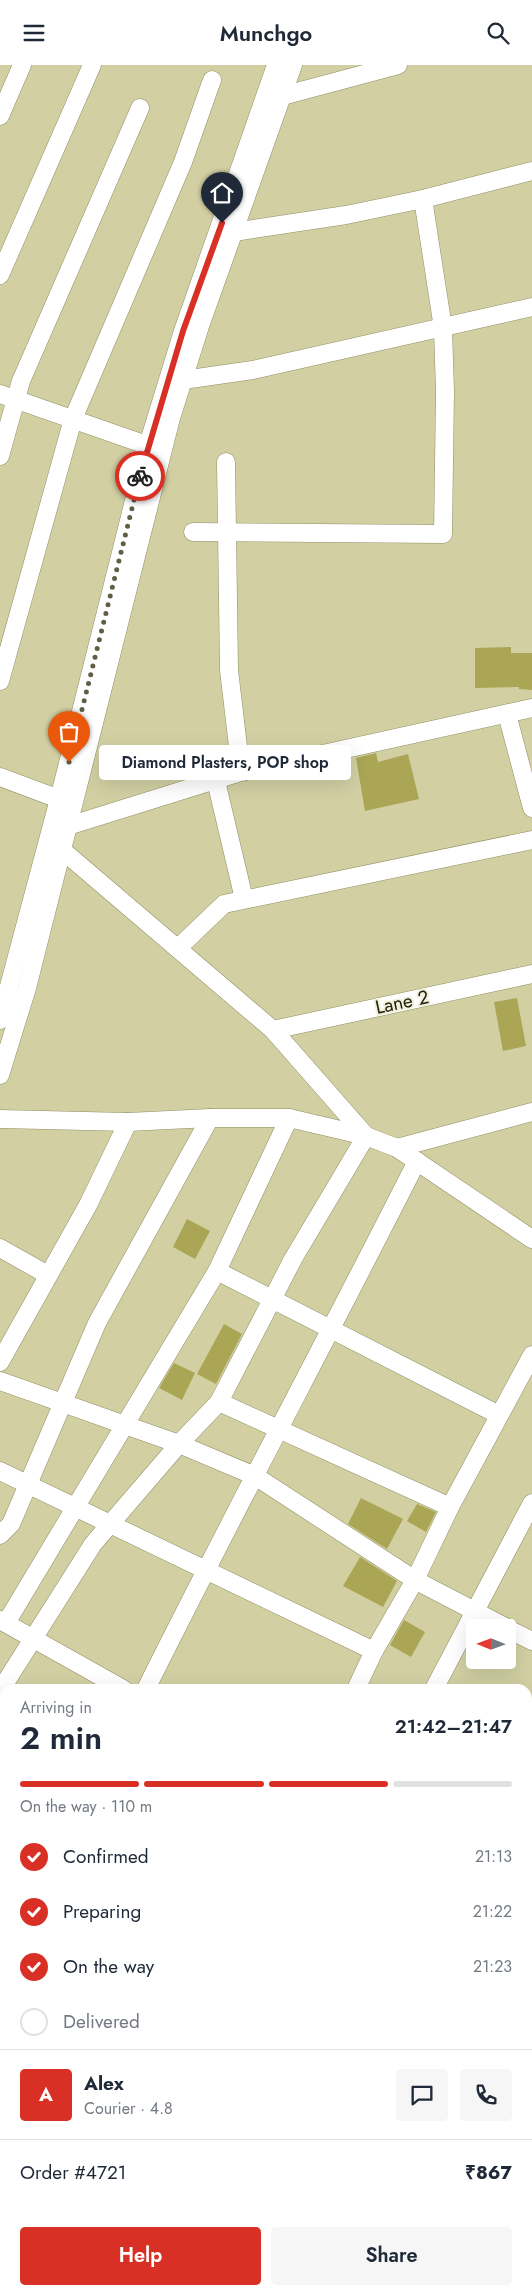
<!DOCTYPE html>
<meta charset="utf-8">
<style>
:root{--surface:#fff;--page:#f6f6f7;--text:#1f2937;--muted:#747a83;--line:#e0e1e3;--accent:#d93025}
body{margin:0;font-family:Jost,sans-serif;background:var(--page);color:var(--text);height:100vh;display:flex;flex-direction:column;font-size:19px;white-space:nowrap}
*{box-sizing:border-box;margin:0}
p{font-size:16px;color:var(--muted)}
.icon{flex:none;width:28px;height:28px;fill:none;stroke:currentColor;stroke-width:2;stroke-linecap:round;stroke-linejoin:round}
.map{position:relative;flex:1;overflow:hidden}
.panel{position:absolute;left:0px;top:1619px;width:532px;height:611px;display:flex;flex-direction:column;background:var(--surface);border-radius:15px 15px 0 0;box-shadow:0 5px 20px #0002}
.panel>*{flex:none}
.needle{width:32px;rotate:271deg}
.fabs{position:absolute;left:466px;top:1554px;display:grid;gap:10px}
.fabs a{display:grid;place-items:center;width:50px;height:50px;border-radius:5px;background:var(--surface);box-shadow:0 5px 20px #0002;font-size:25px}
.pin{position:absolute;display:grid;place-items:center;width:42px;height:42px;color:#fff;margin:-51px -21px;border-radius:50% 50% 50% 0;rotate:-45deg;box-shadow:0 0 5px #0007}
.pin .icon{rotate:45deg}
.courier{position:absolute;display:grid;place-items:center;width:50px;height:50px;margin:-25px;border:4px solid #d93025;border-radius:50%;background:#fff;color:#222;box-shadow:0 1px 6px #0007}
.bubble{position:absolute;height:35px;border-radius:5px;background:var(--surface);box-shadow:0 5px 20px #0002;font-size:16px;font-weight:600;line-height:35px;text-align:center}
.headline em{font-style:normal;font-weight:600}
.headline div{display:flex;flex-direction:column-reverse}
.headline{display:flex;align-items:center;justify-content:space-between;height:85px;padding:0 20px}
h1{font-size:32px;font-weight:600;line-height:38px}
.bar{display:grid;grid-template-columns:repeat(4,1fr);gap:8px 5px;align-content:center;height:60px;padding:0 20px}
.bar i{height:6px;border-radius:4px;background:var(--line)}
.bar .selected{background:var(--accent)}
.bar p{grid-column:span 4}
.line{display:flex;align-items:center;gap:12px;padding:0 20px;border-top:1px solid var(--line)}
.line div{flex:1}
.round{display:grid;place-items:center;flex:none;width:52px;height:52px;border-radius:5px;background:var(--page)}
ol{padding:0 20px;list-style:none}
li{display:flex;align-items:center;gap:15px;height:55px}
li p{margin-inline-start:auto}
li .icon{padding:5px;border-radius:50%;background:var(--accent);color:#fff;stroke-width:4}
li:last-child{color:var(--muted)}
li i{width:28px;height:28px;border:2px solid var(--line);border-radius:50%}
.button{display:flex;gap:10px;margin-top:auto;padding:10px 20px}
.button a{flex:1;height:58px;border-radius:5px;background:var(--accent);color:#fff;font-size:20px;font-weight:600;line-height:58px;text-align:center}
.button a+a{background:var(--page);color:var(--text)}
header{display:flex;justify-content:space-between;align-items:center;height:65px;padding:0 20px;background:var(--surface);font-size:22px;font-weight:600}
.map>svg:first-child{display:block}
.building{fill:#aaa656}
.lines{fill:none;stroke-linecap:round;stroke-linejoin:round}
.minor-casing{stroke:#918f64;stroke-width:19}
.minor{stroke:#fff;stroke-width:18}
.done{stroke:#605e43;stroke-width:5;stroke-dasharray:0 9}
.route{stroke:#d93025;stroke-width:6}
.labels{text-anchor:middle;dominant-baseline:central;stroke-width:4;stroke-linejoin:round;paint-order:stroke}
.street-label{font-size:19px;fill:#22210f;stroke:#f0f0d9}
</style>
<header><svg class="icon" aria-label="menu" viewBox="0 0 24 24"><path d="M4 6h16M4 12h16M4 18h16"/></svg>Munchgo<svg class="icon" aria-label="search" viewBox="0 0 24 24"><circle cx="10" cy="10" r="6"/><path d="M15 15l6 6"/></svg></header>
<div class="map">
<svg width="532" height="2229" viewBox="0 0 532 2229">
<rect width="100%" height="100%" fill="#d2d0a3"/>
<g class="building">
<path d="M 511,582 L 511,588 L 532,588 L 532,625 L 519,624 L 519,622 L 475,623 L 475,583 Z"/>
<path d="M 376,688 L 378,697 L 408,689 L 419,734 L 365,746 L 356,693 Z"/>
<path d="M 517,933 L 526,981 L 503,986 L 494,937 Z"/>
<path d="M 187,1154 L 210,1166 L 195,1194 L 173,1182 Z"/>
<path d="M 224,1259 L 242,1269 L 216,1319 L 197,1309 Z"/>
<path d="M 174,1298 L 195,1308 L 182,1335 L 159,1323 Z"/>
<path d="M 361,1433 L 403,1454 L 387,1484 L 348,1459 Z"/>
<path d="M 417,1439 L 436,1447 L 426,1467 L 407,1456 Z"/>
<path d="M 360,1492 L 397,1516 L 383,1542 L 343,1521 Z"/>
<path d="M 404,1555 L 425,1567 L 411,1592 L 390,1580 Z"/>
</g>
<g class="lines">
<g class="minor-casing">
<g id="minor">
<path d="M 282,31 L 398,0"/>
<path d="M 0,51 L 22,0"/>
<path d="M 234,167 L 346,150 L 423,134 L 532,106"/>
<path d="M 0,210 L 92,0"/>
<path d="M 183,315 L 253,305 L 532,242"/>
<path d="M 0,329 L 158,384"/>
<path d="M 0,391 L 21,316 L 140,43"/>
<path d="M 226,397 L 229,605 L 241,707"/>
<path d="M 193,467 L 443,469 L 445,327 L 443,263 L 423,134"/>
<path d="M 0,616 L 73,354 L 183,97 L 212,15"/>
<path d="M 507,649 L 532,743"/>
<path d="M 0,712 L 59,734"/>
<path d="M 216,716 L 244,834"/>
<path d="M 68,761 L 241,707 L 532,643"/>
<path d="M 62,785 L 273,965 L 366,1071"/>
<path d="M 178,883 L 224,839 L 532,775"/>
<path d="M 0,955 L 59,734 L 148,380 L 183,266 L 276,0"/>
<path d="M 273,965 L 532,909"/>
<path d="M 0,1010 L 27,923 L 171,353 L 200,261 L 293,0"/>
<path d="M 0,1054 L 128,1057 L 210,1053 L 289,1053 L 366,1071 L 397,1083 L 532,1174"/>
<path d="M 397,1083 L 532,1047"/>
<path d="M 0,1183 L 48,1210"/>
<path d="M 217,1206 L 289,1053"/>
<path d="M 0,1297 L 88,1140 L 128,1057"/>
<path d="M 0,1316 L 179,1379 L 255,1411 L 415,1515 L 505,1562"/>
<path d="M 219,1337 L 450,1442"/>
<path d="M 0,1406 L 374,1586"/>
<path d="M 0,1470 L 11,1459 L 97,1258 L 210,1053"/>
<path d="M 0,1555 L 123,1624"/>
<path d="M 6,1558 L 217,1206 L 499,1350"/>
<path d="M 508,1564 L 532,1576"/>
<path d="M 146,1624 C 234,1447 328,1272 417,1096"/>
<path d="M 356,1624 L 374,1586 L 415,1515 L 450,1442 L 532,1290"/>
<path d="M 434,1624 L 532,1438"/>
<path d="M 0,1626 L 93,1479 L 179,1379 L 219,1337 L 293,1194 L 366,1071"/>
<path d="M 528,1721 L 532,1712"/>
<path d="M 0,1735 L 5,1733"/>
<path d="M 528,1760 L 532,1762"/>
<path d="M 528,1858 L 532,1850"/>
<path d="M 0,1900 L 5,1901"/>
<path d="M 528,1933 L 532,1925"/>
<path d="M 528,1969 L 532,1971"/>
<path d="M 0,1993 L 5,1994"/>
<path d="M 528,2169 L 532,2159"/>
<path d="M 0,2174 L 5,2176"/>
<path d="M 174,2225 L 187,2229"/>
<path d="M 87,2229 L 97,2225"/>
<path d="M 121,2229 L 123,2225"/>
<path d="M 244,2229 L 245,2225"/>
<path d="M 379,2229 L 381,2225"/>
<path d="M 502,2229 L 503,2225"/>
</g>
</g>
<use href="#minor" class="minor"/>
</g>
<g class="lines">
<path class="done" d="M 69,697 L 140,411"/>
<path class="route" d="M 140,411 L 183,266 L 222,158"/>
</g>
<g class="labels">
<g class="street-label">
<text transform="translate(402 937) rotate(-12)">Lane 2</text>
</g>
</g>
</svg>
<div class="fabs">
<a><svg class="needle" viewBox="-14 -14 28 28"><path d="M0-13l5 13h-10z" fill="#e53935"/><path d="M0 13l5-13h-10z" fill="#747a83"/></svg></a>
</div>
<div class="pin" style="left:69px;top:697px;background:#ea580c"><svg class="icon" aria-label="bag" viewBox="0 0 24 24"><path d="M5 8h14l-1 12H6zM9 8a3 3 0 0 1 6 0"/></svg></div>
<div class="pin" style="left:222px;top:158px;background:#1f2937"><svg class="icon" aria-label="home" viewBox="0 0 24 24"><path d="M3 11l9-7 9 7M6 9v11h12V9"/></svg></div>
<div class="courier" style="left:140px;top:411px"><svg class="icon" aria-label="bike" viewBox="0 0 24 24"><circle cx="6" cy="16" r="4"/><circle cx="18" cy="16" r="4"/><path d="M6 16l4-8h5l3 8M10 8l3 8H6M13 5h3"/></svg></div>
<div class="bubble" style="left:99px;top:680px;width:252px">Diamond Plasters, POP shop</div>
<section class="panel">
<div class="headline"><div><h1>2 min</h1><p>Arriving in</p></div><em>21:42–21:47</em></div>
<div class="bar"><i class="selected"></i><i class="selected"></i><i class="selected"></i><i></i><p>On the way · 110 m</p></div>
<ol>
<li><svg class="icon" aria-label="check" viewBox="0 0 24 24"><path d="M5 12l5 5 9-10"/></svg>Confirmed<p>21:13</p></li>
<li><svg class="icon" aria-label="check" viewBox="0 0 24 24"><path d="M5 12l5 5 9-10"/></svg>Preparing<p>21:22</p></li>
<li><svg class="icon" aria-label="check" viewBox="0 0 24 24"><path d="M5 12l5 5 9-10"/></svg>On the way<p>21:23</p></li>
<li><i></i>Delivered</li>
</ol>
<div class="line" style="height:90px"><b class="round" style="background:var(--accent);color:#fff">A</b><div><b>Alex</b><p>Courier · 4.8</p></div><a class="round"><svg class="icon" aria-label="chat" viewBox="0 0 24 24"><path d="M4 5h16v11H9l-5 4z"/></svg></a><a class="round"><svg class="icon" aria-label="phone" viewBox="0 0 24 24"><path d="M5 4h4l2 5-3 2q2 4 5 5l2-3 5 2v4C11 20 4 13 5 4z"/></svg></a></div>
<div class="line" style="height:65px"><div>Order #4721</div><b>₹867</b></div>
<div class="button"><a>Help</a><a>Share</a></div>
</section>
</div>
